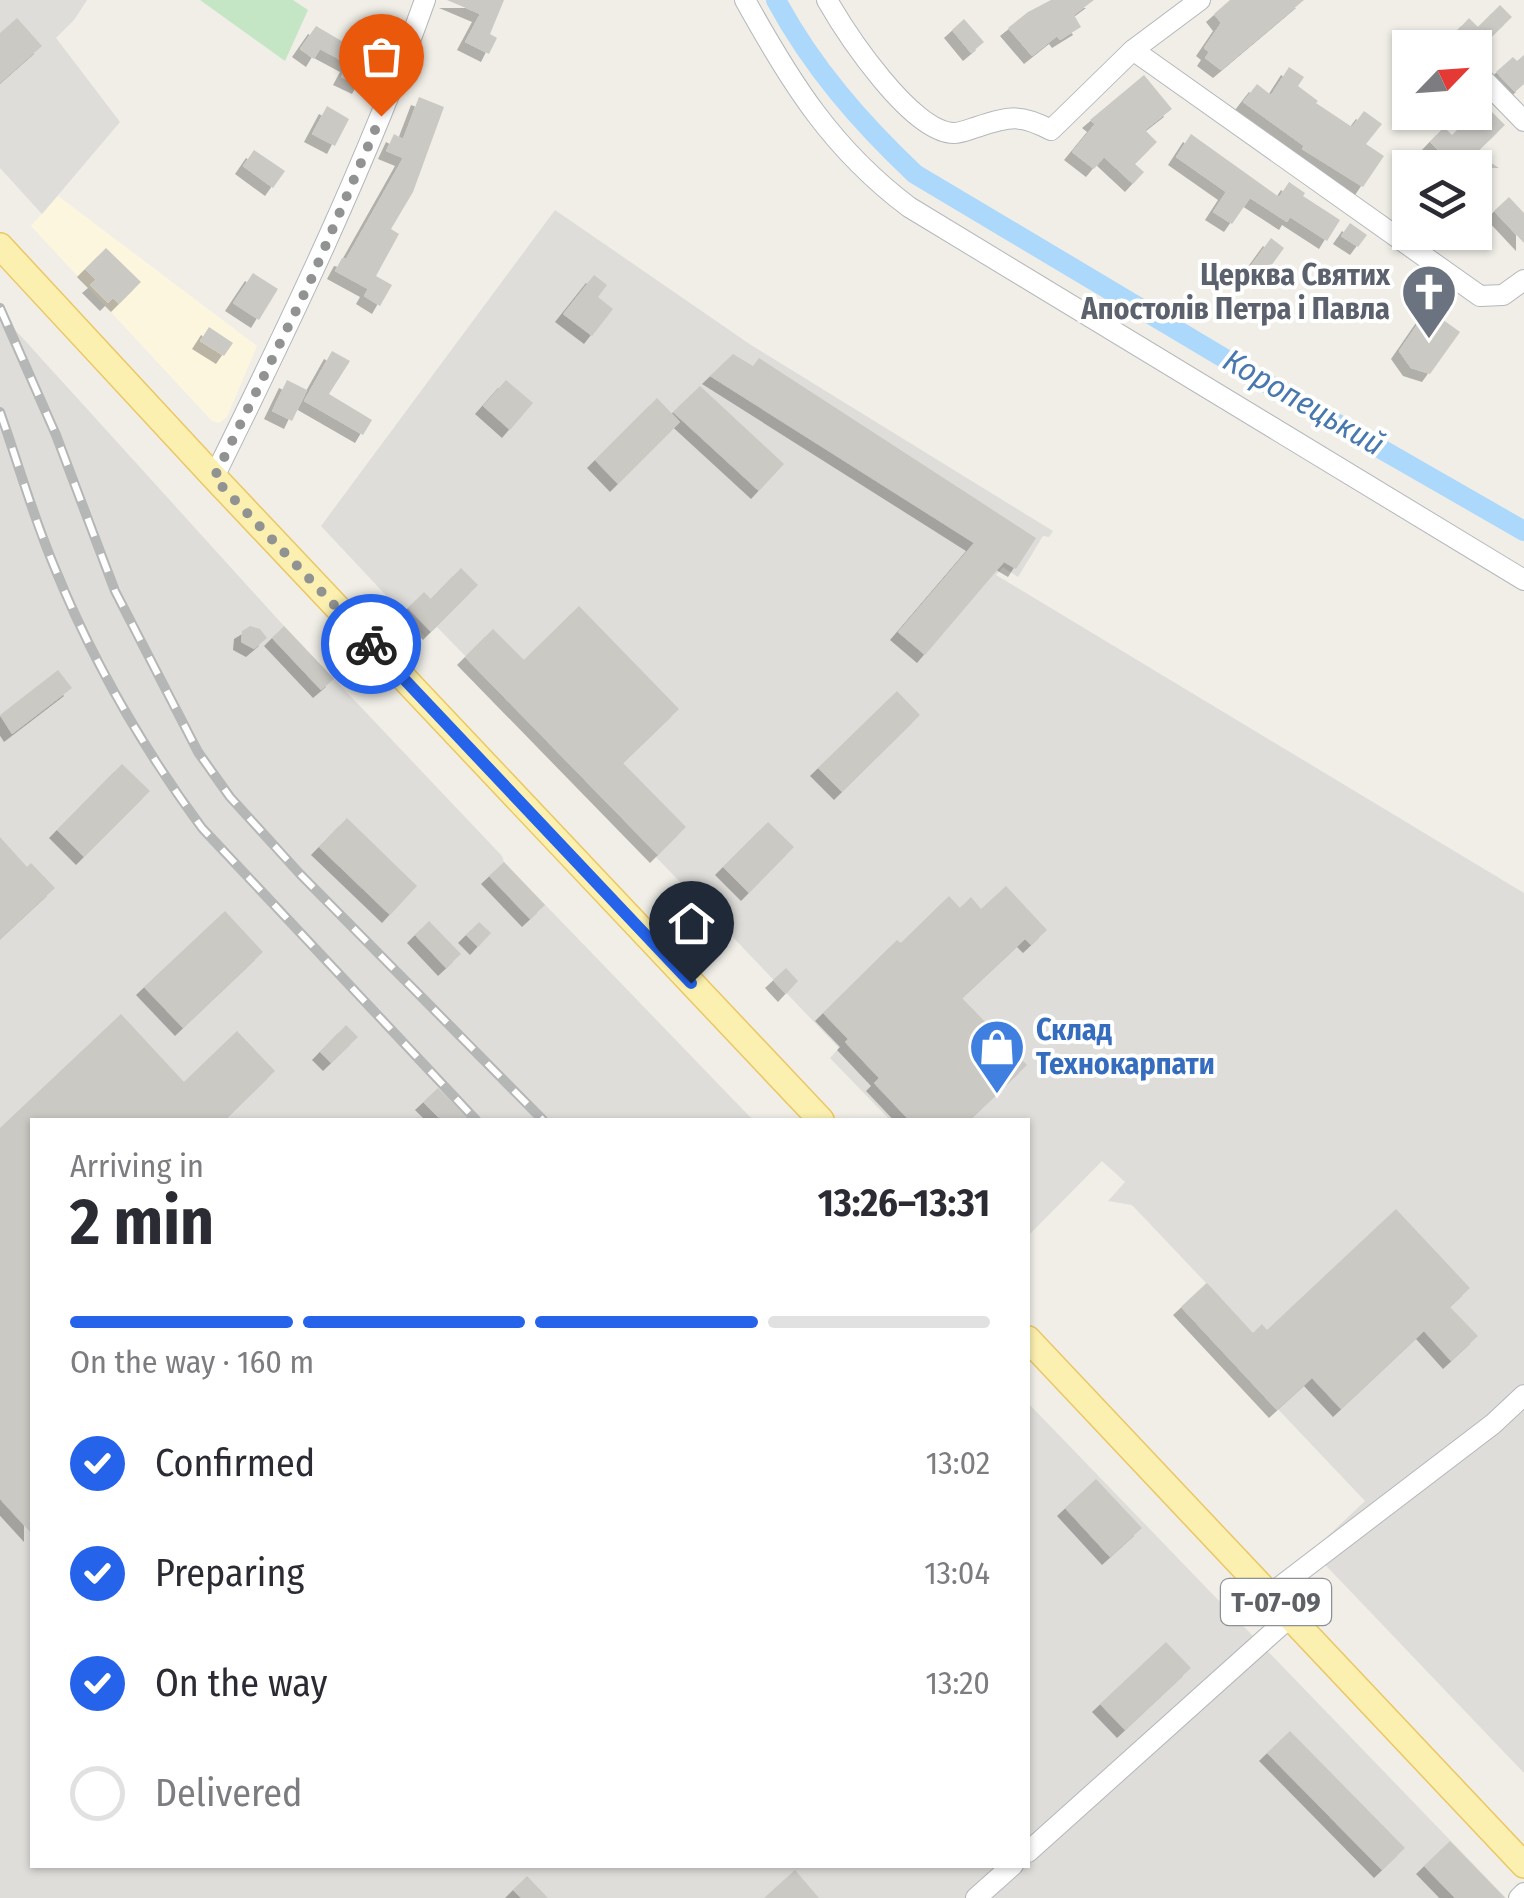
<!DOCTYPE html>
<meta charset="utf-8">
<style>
:root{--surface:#fff;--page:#f7f7f7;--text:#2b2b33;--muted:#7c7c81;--line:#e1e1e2;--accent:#2563eb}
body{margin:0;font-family:"Fira Sans Condensed",sans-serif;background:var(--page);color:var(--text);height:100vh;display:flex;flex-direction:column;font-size:38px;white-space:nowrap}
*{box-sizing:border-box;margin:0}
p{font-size:32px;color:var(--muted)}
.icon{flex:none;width:55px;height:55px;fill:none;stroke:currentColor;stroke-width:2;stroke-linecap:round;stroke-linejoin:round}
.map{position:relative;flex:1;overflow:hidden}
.sheet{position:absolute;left:30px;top:1118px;width:1000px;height:750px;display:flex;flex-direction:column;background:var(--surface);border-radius:0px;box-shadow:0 2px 8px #0004}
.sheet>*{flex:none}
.needle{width:65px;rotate:65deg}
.buttons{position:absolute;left:1392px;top:30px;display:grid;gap:20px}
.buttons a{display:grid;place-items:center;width:100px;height:100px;border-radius:0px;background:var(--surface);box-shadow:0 2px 8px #0004;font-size:50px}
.pin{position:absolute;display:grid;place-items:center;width:85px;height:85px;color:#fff;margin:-102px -42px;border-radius:50% 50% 50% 0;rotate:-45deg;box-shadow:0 0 10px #0007}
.pin .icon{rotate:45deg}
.courier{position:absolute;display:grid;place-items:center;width:100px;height:100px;margin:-50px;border:8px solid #2563eb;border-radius:50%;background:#fff;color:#222;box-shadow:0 2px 12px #0007}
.head em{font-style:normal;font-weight:700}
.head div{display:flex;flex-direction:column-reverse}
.head{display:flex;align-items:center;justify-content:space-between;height:170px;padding:0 40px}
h1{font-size:65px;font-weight:700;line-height:75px}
.bar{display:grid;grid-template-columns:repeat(4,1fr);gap:15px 10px;align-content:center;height:120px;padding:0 40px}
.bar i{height:12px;border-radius:8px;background:var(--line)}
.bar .active{background:var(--accent)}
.bar p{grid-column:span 4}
ol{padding:0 40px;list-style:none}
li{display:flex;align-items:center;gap:30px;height:110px}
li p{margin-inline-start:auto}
li .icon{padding:10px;border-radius:50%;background:var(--accent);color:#fff;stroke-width:4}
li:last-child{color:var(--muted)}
li i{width:55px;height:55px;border:5px solid var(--line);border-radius:50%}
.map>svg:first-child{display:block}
.commercial{fill:#fdf6df}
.industrial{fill:#dfddd9}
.green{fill:#c5e6c5}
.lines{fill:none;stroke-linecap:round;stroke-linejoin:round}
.canal{stroke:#abd8fb;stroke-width:20}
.building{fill:#cbc9c4;filter:url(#shadow)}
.minor-casing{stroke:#b4b7bb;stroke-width:22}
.major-casing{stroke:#ebc764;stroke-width:28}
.minor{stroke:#fff;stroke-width:20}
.major{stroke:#fbf0b0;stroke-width:25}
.rail-casing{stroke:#b5b6b6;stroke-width:10}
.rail{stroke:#fff;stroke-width:6;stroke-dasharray:19;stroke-linecap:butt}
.done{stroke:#919393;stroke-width:10;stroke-dasharray:0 18}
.route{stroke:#2563eb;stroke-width:12}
.labels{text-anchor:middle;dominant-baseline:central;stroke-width:8;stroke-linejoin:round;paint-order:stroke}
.shield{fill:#fff;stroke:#8e9194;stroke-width:2.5}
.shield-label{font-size:28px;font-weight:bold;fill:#5e6266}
.worship-label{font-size:30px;font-weight:bold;fill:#5b616d;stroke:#fff;text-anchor:end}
.shop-label{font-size:30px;font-weight:bold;fill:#366cbe;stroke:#fff;text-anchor:start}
.water-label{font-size:32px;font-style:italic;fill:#4878ae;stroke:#fff}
</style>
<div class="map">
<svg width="1524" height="1898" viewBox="0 0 1524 1898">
<defs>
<filter id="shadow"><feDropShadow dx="-8" dy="8" stdDeviation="0" flood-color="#0004"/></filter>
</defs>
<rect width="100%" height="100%" fill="#f0eee7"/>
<path class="commercial" d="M 58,196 L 257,346 L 227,417 L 219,423 L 212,421 L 31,226 Z"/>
<g class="industrial">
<path d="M 0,0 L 87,0 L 74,20 L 56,38 L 120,122 L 42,214 L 0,168 Z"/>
<path d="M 555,210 L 751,345 L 1053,531 L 1049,537 L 1043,536 L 1018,577 L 1003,567 L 996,575 L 1524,893 L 1524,1773 L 1312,1551 L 1365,1501 L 1181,1307 L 1206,1283 L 1132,1205 L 1108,1201 L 1125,1182 L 1102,1161 L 1028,1236 L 1028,1120 L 890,1120 L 830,1058 L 839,1048 L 656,857 L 658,854 L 437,627 L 425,637 L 321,526 Z"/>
<path d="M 0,313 L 284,626 L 502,856 L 504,862 L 753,1120 L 32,1120 L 32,1865 L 1028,1865 L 1028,1403 L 1506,1898 L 0,1898 Z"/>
</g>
<path class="green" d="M 200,0 L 293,0 L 308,10 L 285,61 Z"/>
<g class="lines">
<path class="canal" d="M 776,0 C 812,67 860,122 915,174 L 1254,376 L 1524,531"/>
</g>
<g class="building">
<path d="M 447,0 L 504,0 L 490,34 L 497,38 L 489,54 L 465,42 L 480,14 Z"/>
<path d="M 1051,0 L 1094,0 L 1074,15 L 1081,27 L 1060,40 L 1057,36 L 1032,56 L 1008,28 L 1028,12 Z"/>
<path d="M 1230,0 L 1304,0 L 1221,70 L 1205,58 L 1209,52 L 1204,48 L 1221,23 L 1214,14 Z"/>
<path d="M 1500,5 L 1512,17 L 1476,52 L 1475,48 L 1456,32 L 1469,18 L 1478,27 Z"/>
<path d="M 17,18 L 42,46 L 0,83 L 0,33 Z"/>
<path d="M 964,19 L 984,42 L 971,53 L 952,30 Z"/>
<path d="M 316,26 L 374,60 L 360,86 L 341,77 L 348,64 L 320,49 L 314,59 L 300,49 Z"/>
<path d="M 1524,55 L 1524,84 L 1515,92 L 1496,72 L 1513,57 L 1517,61 Z"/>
<path d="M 1289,67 L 1304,77 L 1298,86 L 1318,101 L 1316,103 L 1352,127 L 1364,111 L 1382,124 L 1366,144 L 1384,156 L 1363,187 L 1302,149 L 1304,146 L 1243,102 L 1257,84 L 1271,95 Z"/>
<path d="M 1144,75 L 1172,109 L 1145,130 L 1157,142 L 1135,164 L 1144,172 L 1133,184 L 1104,157 L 1094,169 L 1072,152 L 1095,124 L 1090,120 Z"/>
<path d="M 419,97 L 444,107 L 413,192 L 391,229 L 399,234 L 376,276 L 392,285 L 380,306 L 364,296 L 368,289 L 335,271 L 342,258 L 346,259 L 403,158 L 386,151 L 394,134 L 403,139 Z"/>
<path d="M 1484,104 L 1505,125 L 1476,153 L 1499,168 L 1456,168 L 1430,142 L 1444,127 L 1452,135 Z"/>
<path d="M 327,106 L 349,119 L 335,146 L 312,134 Z"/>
<path d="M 1191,134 L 1279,197 L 1289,182 L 1305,193 L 1303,196 L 1340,220 L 1327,241 L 1290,217 L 1287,222 L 1250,198 L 1232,224 L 1213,212 L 1226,192 L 1176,157 Z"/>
<path d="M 254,150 L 285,171 L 273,188 L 243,166 Z"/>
<path d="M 1509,197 L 1524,213 L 1524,243 L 1494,211 Z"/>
<path d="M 1350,223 L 1367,235 L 1358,247 L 1341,236 Z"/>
<path d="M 1271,238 L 1284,248 L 1260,281 L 1247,271 Z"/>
<path d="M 106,248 L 141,282 L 119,304 L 113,298 L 108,303 L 90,285 L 96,280 L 85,269 Z"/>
<path d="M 253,273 L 278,289 L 259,320 L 233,303 Z"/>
<path d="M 594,275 L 607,285 L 598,297 L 613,309 L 592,336 L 563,314 Z"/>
<path d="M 1428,309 L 1460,332 L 1430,374 L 1411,368 L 1399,351 Z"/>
<path d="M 209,327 L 233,343 L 224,356 L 200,341 Z"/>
<path d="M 332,351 L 350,361 L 329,394 L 372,420 L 363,435 L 304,401 Z"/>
<path d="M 733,354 L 753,366 L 759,358 L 1036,538 L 1016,569 L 1004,562 L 925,655 L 898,632 L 974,543 L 710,376 Z"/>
<path d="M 287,380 L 307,390 L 292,421 L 272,411 Z"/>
<path d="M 506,380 L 533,403 L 510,430 L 483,406 Z"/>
<path d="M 700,386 L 784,464 L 759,491 L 673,412 Z"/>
<path d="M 657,398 L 680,422 L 618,484 L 595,460 Z"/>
<path d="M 461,568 L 478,585 L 431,632 L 408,608 L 424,592 L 431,599 Z"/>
<path d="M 579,606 L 679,709 L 623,763 L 686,827 L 658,855 L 465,657 L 493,629 L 524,660 Z"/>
<path d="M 250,626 L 260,629 L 267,638 L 254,649 L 241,642 L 242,631 Z"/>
<path d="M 284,626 L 334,679 L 321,690 L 272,638 Z"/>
<path d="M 58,670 L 72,688 L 12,734 L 0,715 Z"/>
<path d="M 897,691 L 920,715 L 842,792 L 818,768 Z"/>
<path d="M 122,764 L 150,791 L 84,857 L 57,830 Z"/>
<path d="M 347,818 L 417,886 L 390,915 L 319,847 Z"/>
<path d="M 768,822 L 794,847 L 749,893 L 723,867 Z"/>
<path d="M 0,837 L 27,867 L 31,863 L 55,888 L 0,939 Z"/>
<path d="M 504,862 L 545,905 L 530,919 L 489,876 Z"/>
<path d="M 1006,886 L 1047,930 L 1031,945 L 1025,939 L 962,998 L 1027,1065 L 970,1120 L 909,1120 L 874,1083 L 879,1078 L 845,1042 L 848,1039 L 823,1013 L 897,940 L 901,943 L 949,896 L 960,908 L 971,897 L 981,909 Z"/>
<path d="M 225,911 L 263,952 L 183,1028 L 144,987 Z"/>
<path d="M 429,921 L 461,954 L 446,968 L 415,935 Z"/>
<path d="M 479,922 L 491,933 L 478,947 L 466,935 Z"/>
<path d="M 786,968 L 798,981 L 786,994 L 773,980 Z"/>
<path d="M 121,1014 L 184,1082 L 237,1031 L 275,1071 L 225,1120 L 32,1120 L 32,1534 L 0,1499 L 0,1128 Z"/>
<path d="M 346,1025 L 358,1037 L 331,1063 L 320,1052 Z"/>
<path d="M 438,1088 L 470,1120 L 441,1120 L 423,1102 Z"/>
<path d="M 1396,1209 L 1470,1288 L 1450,1307 L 1478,1336 L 1451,1361 L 1424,1331 L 1341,1409 L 1312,1378 L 1277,1410 L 1181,1307 L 1207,1283 L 1253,1333 L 1262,1324 L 1267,1330 Z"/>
<path d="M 1096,1479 L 1142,1528 L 1110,1557 L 1065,1508 Z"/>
<path d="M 1166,1642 L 1191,1668 L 1125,1730 L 1100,1704 Z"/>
<path d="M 1290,1731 L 1405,1848 L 1382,1870 L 1267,1753 Z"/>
<path d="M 1450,1841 L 1505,1898 L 1455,1898 L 1424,1866 Z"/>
<path d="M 795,1870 L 819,1898 L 764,1898 Z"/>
<path d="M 527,1876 L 548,1898 L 521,1898 L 513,1890 Z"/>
</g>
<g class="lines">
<g class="minor-casing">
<g id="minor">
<path d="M 745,0 C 791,83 832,149 909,207 L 1524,580"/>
<path d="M 827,0 C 847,35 912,133 954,133 C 961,133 970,129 977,127 C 1010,116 1021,114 1051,130 L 1133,50 L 1200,0"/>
<path d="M 1133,50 L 1480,296 L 1503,295 L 1524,280"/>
<path d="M 1482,78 L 1524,121"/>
<path d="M 214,477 C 291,321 366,165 425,0"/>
<path d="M 1269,1595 L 1493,1424 L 1524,1395"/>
<path d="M 1028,1852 L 1290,1617"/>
<path d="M 976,1898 L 1013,1865"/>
<path d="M 1519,1898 L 1524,1893"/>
</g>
</g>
<g class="major-casing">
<g id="major">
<path d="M 0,246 L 214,477 L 821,1120"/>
<path d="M 1028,1339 L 1524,1865"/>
</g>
</g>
<use href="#minor" class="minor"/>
<use href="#major" class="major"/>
<g class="rail-casing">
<g id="rail">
<path d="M 0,308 L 56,435 L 115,591 L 198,752 L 230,797 L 300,874 L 543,1120"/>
<path d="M 0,412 C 18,463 33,516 54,566 C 92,660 142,747 202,828 L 476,1120"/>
</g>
</g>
<use href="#rail" class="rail"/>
</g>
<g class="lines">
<path class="done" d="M 371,644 L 214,478 L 310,282 L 381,116"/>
<path class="route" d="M 371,644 L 691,983"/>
</g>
<defs>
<g id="church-pin" transform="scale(2.875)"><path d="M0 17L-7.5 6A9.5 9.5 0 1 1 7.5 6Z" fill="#6b7280" stroke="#fff"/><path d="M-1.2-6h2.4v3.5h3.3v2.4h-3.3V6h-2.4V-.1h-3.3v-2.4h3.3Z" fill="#fff"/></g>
<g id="shop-pin" transform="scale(2.875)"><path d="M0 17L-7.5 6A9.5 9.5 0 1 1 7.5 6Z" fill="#3f7fe0" stroke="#fff"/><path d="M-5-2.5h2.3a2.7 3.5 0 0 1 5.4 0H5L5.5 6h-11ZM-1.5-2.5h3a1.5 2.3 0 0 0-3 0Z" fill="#fff"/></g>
</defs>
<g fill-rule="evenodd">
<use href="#church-pin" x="1429" y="292"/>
<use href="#shop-pin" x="997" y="1047"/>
</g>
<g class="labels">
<rect class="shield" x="1221" y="1579" width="110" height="46" rx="8"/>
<g class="shield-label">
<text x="1276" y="1602">Т-07-09</text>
</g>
<g class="worship-label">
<text x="1390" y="275">Церква Святих<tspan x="1390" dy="34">Апостолів Петра і Павла</tspan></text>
</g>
<g class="shop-label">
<text x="1036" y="1030">Склад<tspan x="1036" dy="34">Технокарпати</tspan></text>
</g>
<g class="water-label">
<text transform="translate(1304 402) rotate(30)">Коропецький</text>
</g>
</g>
</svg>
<div class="buttons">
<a><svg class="needle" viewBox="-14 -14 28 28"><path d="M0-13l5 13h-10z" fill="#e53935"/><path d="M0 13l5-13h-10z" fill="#7c7c81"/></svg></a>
<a><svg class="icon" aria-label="layers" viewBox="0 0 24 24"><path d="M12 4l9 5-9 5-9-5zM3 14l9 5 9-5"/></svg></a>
</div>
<div class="pin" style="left:381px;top:116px;background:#ea580c"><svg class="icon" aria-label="bag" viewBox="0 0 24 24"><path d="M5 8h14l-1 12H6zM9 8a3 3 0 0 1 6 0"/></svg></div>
<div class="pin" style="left:691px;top:983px;background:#1f2937"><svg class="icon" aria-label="home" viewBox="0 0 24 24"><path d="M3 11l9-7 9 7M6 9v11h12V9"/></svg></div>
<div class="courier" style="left:371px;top:644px"><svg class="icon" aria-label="bike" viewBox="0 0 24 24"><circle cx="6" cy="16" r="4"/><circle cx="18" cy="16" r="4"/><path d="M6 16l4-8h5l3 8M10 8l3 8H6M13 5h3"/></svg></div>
<section class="sheet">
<div class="head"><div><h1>2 min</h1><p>Arriving in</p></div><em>13:26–13:31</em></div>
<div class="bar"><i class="active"></i><i class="active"></i><i class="active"></i><i></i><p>On the way · 160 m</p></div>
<ol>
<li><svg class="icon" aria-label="check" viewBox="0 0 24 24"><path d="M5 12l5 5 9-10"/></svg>Confirmed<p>13:02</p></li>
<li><svg class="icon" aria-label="check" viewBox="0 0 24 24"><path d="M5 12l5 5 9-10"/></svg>Preparing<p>13:04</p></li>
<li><svg class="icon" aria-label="check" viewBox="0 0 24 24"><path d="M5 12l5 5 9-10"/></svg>On the way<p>13:20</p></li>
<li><i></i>Delivered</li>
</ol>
</section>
</div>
